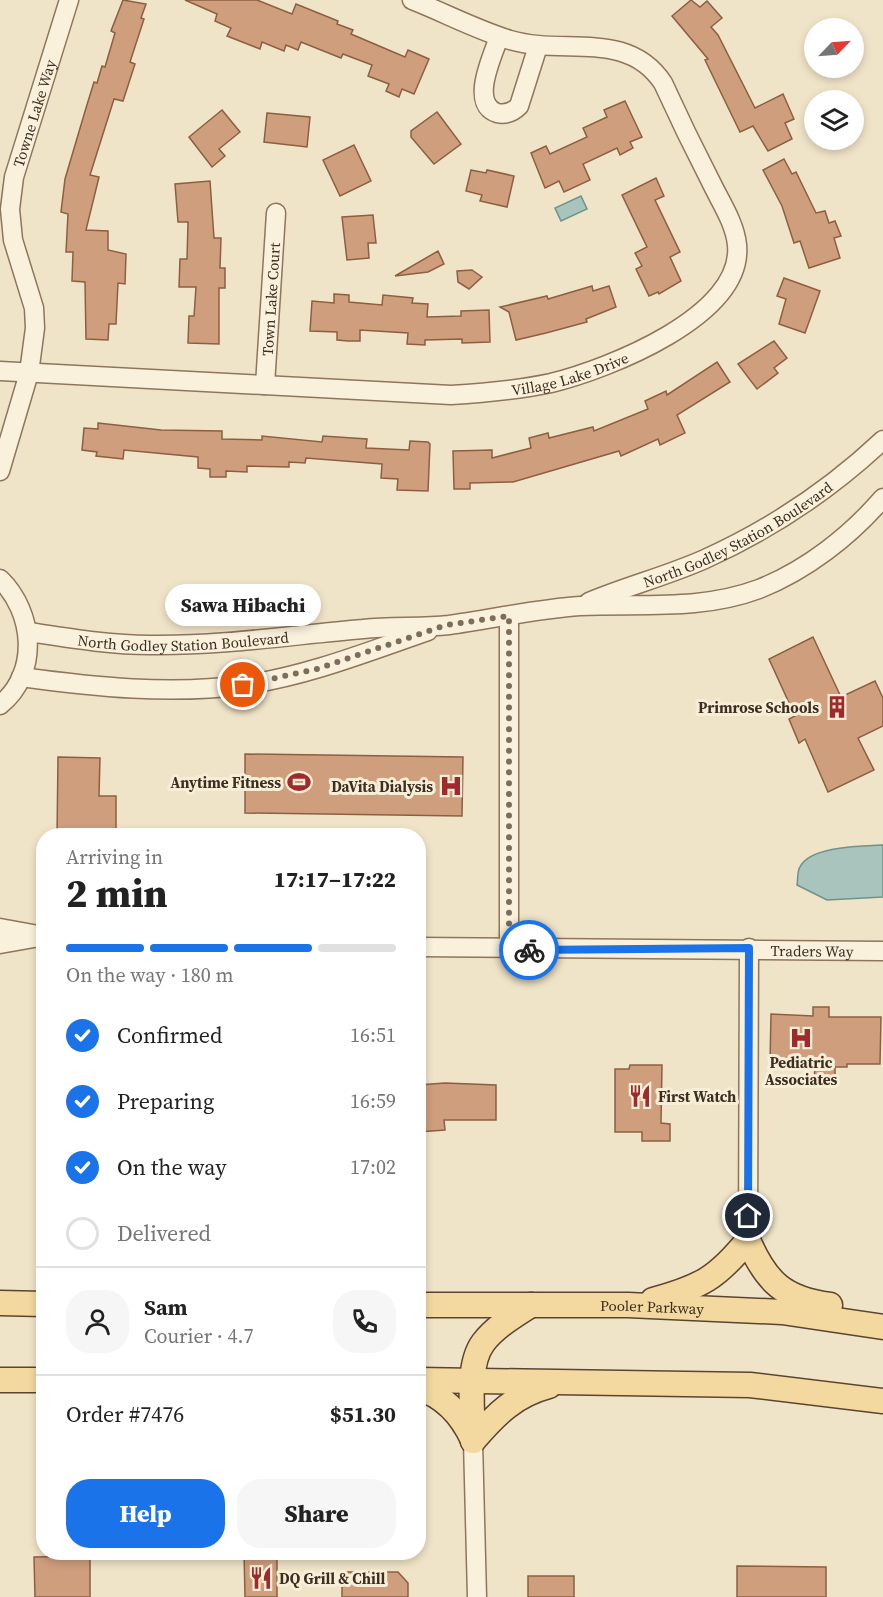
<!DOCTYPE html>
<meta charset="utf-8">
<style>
:root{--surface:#fff;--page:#f6f6f6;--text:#222;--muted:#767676;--line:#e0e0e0;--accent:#1a73e8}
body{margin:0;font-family:"Source Serif 4",serif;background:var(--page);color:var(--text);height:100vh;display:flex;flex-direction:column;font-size:22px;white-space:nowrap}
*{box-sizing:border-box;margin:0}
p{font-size:20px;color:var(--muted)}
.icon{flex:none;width:33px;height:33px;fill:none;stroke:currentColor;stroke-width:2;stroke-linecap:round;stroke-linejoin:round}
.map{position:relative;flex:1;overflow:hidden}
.side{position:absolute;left:36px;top:828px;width:390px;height:732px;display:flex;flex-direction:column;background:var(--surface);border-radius:24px;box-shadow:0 3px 9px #0003}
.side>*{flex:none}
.needle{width:39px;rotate:65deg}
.controls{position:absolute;left:804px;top:18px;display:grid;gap:12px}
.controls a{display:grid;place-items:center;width:60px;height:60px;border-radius:50%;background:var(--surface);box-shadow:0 3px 9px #0003;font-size:30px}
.pin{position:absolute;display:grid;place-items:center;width:51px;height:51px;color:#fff;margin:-26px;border:3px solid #fff;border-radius:50%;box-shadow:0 2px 6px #0007}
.courier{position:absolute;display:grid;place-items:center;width:60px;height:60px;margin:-30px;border:4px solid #1a73e8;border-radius:50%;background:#fff;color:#222;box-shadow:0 2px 8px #0007}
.bubble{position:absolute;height:42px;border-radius:21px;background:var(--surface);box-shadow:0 3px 9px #0003;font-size:20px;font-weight:800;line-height:42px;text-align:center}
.headline em{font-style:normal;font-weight:800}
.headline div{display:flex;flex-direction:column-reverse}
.headline{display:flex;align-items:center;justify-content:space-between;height:102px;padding:0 30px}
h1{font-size:39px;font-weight:800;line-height:45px}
.bar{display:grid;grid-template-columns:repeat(4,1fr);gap:9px 6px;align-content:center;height:72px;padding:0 30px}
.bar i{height:8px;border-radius:4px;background:var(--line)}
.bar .selected{background:var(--accent)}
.bar p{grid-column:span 4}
.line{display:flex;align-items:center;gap:15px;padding:0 30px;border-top:2px solid var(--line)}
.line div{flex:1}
.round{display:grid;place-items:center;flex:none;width:63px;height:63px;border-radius:24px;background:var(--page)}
ol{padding:0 30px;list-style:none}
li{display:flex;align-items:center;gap:18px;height:66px}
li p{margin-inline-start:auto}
li .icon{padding:6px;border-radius:50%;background:var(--accent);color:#fff;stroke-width:4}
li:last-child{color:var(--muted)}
li i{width:33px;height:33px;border:3px solid var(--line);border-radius:50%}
.button{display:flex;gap:12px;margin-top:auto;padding:12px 30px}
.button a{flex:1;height:69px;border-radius:24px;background:var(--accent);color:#fff;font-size:24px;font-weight:800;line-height:69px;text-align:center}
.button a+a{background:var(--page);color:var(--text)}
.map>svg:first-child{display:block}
.water{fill:#a9c4bc;stroke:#6f938a;stroke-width:1.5}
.building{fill:#cf9f7d;stroke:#8d5f41;stroke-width:1.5}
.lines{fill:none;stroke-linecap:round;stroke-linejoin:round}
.minor-casing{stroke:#8d765c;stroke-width:21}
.major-casing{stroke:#5b4430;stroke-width:27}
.minor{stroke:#faf1dc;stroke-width:18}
.major{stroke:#f3d9a0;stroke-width:24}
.done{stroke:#7c6e5b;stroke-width:6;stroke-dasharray:0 10.8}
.route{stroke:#1a73e8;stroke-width:8}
.labels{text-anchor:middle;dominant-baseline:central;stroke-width:6;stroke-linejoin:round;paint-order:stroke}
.street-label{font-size:15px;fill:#3d2e20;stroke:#f7eed8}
.poi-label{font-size:15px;font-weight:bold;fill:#3d2e20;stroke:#f7eed8;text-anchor:end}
</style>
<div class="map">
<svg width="883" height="1597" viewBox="0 0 883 1597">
<rect width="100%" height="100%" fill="#f0e4c8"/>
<g class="water">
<path d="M 581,196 L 587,209 L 561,221 L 555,208 Z"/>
<path d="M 883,845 L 883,897 L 827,900 L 797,885 C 798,880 797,871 800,867 C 810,846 863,846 883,845 Z"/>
</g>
<g class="building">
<path d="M 123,0 L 146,4 L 141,18 L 144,19 L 130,62 L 135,64 L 123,101 L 114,99 L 90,175 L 99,177 L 86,230 L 108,231 L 108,250 L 126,254 L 125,284 L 118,283 L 116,324 L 109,324 L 108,340 L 86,339 L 85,282 L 72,281 L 73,252 L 66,252 L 68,214 L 61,212 L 65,179 L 86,108 L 94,82 L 97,83 L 102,66 L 105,67 L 115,33 L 111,31 Z"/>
<path d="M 185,0 L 257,0 L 292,14 L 296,4 L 338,21 L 337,24 L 353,30 L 351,34 L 405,57 L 408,50 L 429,59 L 414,94 L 402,89 L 399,97 L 386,91 L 389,84 L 368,76 L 372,65 L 343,54 L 341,58 L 301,42 L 298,50 L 286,45 L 284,51 L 262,42 L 260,49 L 227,36 L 231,28 L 215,21 L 217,14 Z"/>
<path d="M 691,0 L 700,7 L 707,1 L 722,18 L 711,27 L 718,35 L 755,108 L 783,94 L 794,119 L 785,123 L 792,139 L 768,151 L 753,126 L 740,132 L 705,60 L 708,59 L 672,16 Z"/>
<path d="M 625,101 L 642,137 L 630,142 L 633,148 L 620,155 L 617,148 L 583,164 L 590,180 L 564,192 L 559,181 L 545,188 L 531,153 L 546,146 L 550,154 L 587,137 L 583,128 L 607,117 L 604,110 Z"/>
<path d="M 222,110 L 240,132 L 219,149 L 225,156 L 212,167 L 189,137 Z"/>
<path d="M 437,112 L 461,144 L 434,164 L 411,137 L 411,131 Z"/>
<path d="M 267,113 L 310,117 L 307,147 L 264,142 Z"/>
<path d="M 354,145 L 371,181 L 340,196 L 323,160 Z"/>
<path d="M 784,159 L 792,174 L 796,172 L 816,213 L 825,211 L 829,223 L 835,221 L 841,236 L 834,238 L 840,258 L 809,268 L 800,241 L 794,243 L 782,206 L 763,170 Z"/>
<path d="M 471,170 L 486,173 L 487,170 L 514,176 L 507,207 L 480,201 L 482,195 L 466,191 Z"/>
<path d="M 656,178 L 664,196 L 655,200 L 680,252 L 670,257 L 681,281 L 659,294 L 658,292 L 649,296 L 636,269 L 642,266 L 635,253 L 647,247 L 622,195 Z"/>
<path d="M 210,181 L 214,238 L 221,238 L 220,268 L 225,268 L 225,288 L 219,288 L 219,344 L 188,343 L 189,316 L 194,316 L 196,287 L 179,287 L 180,259 L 187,259 L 188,222 L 178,222 L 175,184 Z"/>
<path d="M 373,215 L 376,243 L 368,243 L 369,258 L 347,260 L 342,217 Z"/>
<path d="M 438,251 L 444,264 L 428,272 L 395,276 Z"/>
<path d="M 472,270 L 482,277 L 469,289 L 458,282 L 457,271 Z"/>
<path d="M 784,278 L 820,291 L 805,333 L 779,324 L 786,299 L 777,296 Z"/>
<path d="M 592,286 L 593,291 L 609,286 L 616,307 L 586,319 L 587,322 L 546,333 L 516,340 L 509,312 L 500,307 L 547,296 L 548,299 Z"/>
<path d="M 334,294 L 349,295 L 349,302 L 382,305 L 383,295 L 413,298 L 412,303 L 428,304 L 427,317 L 461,316 L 461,311 L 489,310 L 490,342 L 462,343 L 462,339 L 425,340 L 425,345 L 407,344 L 408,333 L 360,330 L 360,341 L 348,341 L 337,340 L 337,332 L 310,331 L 312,301 L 334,303 Z"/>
<path d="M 774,341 L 787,358 L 774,368 L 778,373 L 757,389 L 738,364 Z"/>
<path d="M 717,362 L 730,382 L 677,415 L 685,433 L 660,445 L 658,439 L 621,456 L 619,451 L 513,482 L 470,483 L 470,489 L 454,489 L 453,451 L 492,450 L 492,458 L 531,448 L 529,438 L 548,433 L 549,438 L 593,427 L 594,431 L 648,409 L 645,401 L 666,391 L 667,395 Z"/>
<path d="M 98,423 L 161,430 L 222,431 L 222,439 L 262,440 L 262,436 L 322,442 L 323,436 L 367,439 L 366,448 L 409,450 L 410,441 L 428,442 L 430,444 L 428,491 L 397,490 L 398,479 L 381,478 L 382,464 L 306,458 L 305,463 L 289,462 L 289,467 L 247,466 L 247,472 L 226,471 L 226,477 L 210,477 L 210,469 L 198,468 L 198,457 L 124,450 L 123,459 L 96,456 L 97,452 L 82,450 L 84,428 L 98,429 Z"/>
<path d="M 813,637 L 841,697 L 875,681 L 883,698 L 883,726 L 858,738 L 874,770 L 828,792 L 805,739 L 799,743 L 789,719 L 795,716 L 769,659 Z"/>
<path d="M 245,754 L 463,757 L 462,816 L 245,813 Z"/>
<path d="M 58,757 L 100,758 L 99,796 L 116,796 L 116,836 L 57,836 Z"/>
<path d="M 813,1007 L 829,1007 L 829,1017 L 881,1017 L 880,1064 L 847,1064 L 847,1067 L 835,1067 L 835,1082 L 814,1082 L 815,1067 L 803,1067 L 803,1063 L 770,1063 L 771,1014 L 813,1016 Z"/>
<path d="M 630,1065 L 662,1065 L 661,1123 L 670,1124 L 670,1141 L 642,1141 L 642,1132 L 615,1132 L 615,1069 L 629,1069 Z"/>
<path d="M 445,1083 L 496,1085 L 496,1120 L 444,1120 L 445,1130 L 418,1132 L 418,1085 Z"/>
<path d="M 244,1552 L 270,1552 L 270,1558 L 277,1558 L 277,1597 L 245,1597 Z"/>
<path d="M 90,1556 L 90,1597 L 35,1597 L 34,1557 Z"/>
<path d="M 737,1566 L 826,1567 L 826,1597 L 737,1597 Z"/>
<path d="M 342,1572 L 398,1572 L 408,1583 L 408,1597 L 342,1597 Z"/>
<rect x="528" y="1576" width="46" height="21"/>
</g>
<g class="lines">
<g class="minor-casing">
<g id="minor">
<path d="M 499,37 C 493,55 469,104 497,113 C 506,115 513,112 519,106 L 538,46"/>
<path id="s1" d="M 0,371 L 451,395 C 485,393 518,390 551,383 C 608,369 744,316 737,245 C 735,223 720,201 711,182 C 694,149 678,116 663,83 C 627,29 564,56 510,40 C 477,30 445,13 412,0"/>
<path id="s2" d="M 265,385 L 276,213"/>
<path id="s3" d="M 0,471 L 29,373 L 35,328 L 34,308 L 13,240 L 10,209 L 14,177 L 69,0"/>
<path d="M 0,579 C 34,612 40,673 0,705"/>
<path id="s4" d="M 589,602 C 627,586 667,576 705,559 C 771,529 830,490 883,440"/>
<path d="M 509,616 L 509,950"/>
<path id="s5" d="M 28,632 C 68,638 109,645 150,645 C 222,646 292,635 363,629 C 391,626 421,628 449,625 C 492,619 536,609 580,606 C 641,603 700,611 759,589 C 807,570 850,536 883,498"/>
<path d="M 21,677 C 95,687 170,695 244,685 C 307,676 367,652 428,631"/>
<path d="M 0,928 L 44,936"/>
<path d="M 0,944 L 34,938"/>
<path id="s6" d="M 418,947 L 883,951"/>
<path d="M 748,1240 L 749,948"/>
<path d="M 473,1441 L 477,1597"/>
</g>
</g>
<g class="major-casing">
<g id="major">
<path d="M 653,1300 C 701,1287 717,1278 748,1240 C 766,1282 784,1299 830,1305"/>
<path d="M 0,1303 L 44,1304"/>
<path id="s7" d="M 418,1305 L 628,1305 L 782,1312 L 883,1327"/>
<path d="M 0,1380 L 44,1380"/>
<path d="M 418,1380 L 750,1385 L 883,1401"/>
<path d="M 418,1388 C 445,1396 462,1416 473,1440"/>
<path d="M 473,1441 C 473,1414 466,1366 483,1343 C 495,1327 514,1316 531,1305"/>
<path d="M 473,1441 C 496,1414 515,1395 549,1386"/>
</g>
</g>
<use href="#minor" class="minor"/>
<use href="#major" class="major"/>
</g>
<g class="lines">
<path class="done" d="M 243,685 L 317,669 L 446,625 L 509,616 L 509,950 L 529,950"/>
<path class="route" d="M 529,950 L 749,948 L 748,1216"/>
</g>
<defs>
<g id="building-bare" transform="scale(1.8)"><path d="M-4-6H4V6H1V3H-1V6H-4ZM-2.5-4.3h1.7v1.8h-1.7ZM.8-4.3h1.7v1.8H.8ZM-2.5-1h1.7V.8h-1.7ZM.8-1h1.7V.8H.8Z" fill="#9e2a2b" stroke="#f7eed8" stroke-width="2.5" paint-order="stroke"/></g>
<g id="stadium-bare" transform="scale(1.8)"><path d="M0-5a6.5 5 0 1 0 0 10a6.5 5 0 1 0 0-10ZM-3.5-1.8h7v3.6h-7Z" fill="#9e2a2b" stroke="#f7eed8" stroke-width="2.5" paint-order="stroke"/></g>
<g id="hospital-bare" transform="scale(1.8)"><path d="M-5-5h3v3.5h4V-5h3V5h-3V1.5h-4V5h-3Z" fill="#9e2a2b" stroke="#f7eed8" stroke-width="2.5" paint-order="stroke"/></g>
<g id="restaurant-bare" transform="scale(1.8)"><path d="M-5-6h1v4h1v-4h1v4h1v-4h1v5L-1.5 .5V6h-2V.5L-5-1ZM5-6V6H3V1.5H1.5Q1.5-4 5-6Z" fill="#9e2a2b" stroke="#f7eed8" stroke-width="2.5" paint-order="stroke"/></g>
</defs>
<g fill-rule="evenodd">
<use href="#building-bare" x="837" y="707"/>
<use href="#stadium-bare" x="299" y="782"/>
<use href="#hospital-bare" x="451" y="786"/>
<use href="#hospital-bare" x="801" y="1038"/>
<use href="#restaurant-bare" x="640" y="1096"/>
<use href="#restaurant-bare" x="261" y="1578"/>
</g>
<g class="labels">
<g class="street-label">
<text stroke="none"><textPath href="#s3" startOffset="369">Towne Lake Way</textPath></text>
<text stroke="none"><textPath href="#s2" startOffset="86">Town Lake Court</textPath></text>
<text stroke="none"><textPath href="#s1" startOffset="573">Village Lake Drive</textPath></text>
<text stroke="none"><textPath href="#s4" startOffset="164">North Godley Station Boulevard</textPath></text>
<text stroke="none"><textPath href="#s5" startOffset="156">North Godley Station Boulevard</textPath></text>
<text stroke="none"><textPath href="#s6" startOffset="394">Traders Way</textPath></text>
<text stroke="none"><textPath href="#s7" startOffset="234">Pooler Parkway</textPath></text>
</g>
<g class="poi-label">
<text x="819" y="707">Primrose Schools</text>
<text x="281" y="782">Anytime Fitness</text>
<text x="433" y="786">DaVita Dialysis</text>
<text x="801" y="1062" text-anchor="middle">Pediatric<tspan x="801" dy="17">Associates</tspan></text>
<text x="658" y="1096" text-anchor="start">First Watch</text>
<text x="279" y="1578" text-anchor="start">DQ Grill &amp; Chill</text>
</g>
</g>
</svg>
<div class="controls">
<a><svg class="needle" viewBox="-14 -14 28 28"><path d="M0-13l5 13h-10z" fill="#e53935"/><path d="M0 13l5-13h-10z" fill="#767676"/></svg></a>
<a><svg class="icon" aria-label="layers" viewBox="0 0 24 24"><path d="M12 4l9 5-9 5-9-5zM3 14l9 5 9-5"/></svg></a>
</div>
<div class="pin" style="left:243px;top:685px;background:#ea580c"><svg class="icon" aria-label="bag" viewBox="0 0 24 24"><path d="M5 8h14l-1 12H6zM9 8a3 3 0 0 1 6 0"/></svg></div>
<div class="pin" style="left:748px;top:1216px;background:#1f2937"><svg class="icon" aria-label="home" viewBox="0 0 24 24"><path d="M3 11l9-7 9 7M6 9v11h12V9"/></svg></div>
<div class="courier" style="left:529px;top:950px"><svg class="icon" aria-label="bike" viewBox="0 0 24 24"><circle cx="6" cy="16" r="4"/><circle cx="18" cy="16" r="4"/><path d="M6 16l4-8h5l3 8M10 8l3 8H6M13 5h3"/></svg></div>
<div class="bubble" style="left:165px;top:584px;width:156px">Sawa Hibachi</div>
<section class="side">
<div class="headline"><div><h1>2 min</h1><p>Arriving in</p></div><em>17:17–17:22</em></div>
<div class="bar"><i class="selected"></i><i class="selected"></i><i class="selected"></i><i></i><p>On the way · 180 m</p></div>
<ol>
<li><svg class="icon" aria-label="check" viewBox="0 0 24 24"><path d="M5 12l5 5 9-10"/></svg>Confirmed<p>16:51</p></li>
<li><svg class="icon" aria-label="check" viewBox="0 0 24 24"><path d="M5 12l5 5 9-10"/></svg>Preparing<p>16:59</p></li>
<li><svg class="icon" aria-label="check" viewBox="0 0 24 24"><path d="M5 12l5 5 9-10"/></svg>On the way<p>17:02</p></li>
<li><i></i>Delivered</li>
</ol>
<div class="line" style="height:108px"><a class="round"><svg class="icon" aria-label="person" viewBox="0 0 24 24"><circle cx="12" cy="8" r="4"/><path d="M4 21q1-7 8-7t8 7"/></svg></a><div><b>Sam</b><p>Courier · 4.7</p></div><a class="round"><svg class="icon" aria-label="phone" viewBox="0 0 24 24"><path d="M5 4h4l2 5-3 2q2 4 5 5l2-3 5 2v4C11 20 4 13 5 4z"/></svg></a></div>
<div class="line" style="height:78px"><div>Order #7476</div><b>$51.30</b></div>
<div class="button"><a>Help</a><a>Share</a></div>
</section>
</div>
